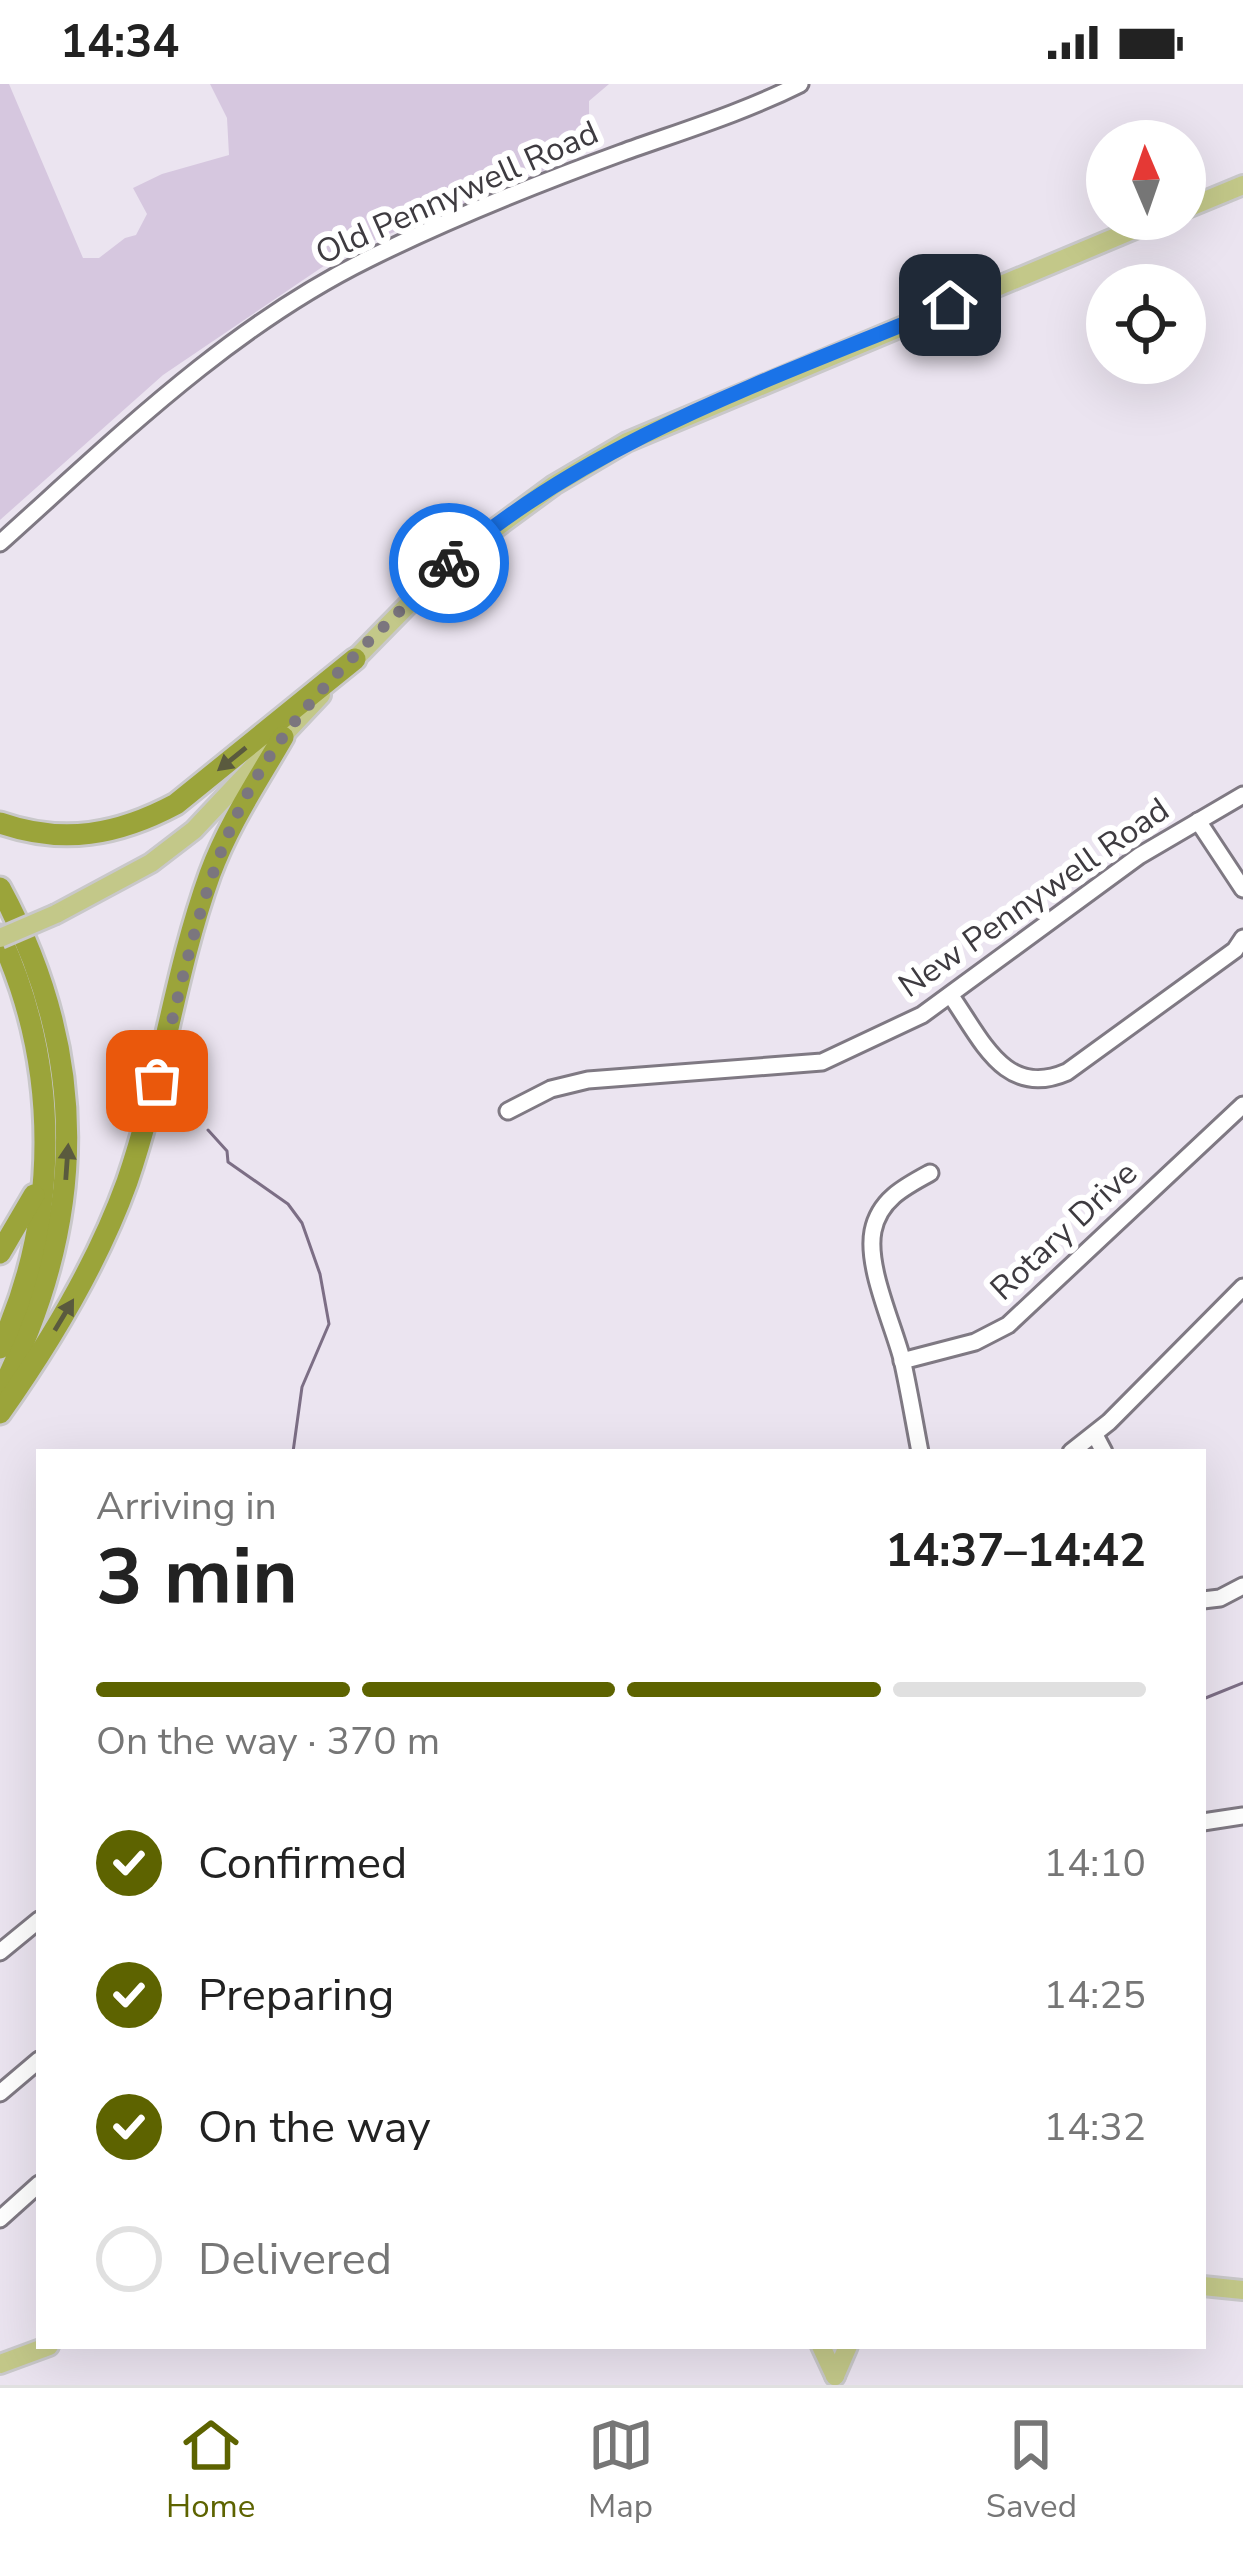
<!DOCTYPE html>
<meta charset="utf-8">
<style>
:root{--surface:#fff;--page:#f6f6f6;--text:#222;--muted:#767676;--line:#e0e0e0;--accent:#5d6300}
body{margin:0;font-family:"Nunito Sans",sans-serif;background:var(--page);color:var(--text);height:100vh;display:flex;flex-direction:column;font-size:45px;white-space:nowrap}
*{box-sizing:border-box;margin:0}
p{font-size:39px;color:var(--muted)}
.icon{flex:none;width:66px;height:66px;fill:none;stroke:currentColor;stroke-width:2;stroke-linecap:round;stroke-linejoin:round}
.map{position:relative;flex:1;overflow:hidden}
.sheet{position:absolute;left:36px;top:1365px;width:1170px;height:900px;display:flex;flex-direction:column;background:var(--surface);border-radius:0px;box-shadow:0 12px 48px #0002}
.sheet>*{flex:none}
.needle{width:78px;rotate:358deg}
.tools{position:absolute;left:1086px;top:36px;display:grid;gap:24px}
.tools a{display:grid;place-items:center;width:120px;height:120px;border-radius:50%;background:var(--surface);box-shadow:0 12px 48px #0002;font-size:60px}
.pin{position:absolute;display:grid;place-items:center;width:102px;height:102px;color:#fff;margin:-51px;border-radius:24px;box-shadow:0 6px 18px #0006}
.courier{position:absolute;display:grid;place-items:center;width:120px;height:120px;margin:-60px;border:9px solid #1a73e8;border-radius:50%;background:#fff;color:#222;box-shadow:0 3px 15px #0007}
.headline em{font-style:normal;font-weight:700}
.headline div{display:flex;flex-direction:column-reverse}
.headline{display:flex;align-items:center;justify-content:space-between;height:204px;padding:0 60px}
h1{font-size:78px;font-weight:700;line-height:90px}
.bar{display:grid;grid-template-columns:repeat(4,1fr);gap:18px 12px;align-content:center;height:144px;padding:0 60px}
.bar i{height:15px;border-radius:9px;background:var(--line)}
.bar .current{background:var(--accent)}
.bar p{grid-column:span 4}
ol{padding:0 60px;list-style:none}
li{display:flex;align-items:center;gap:36px;height:132px}
li p{margin-inline-start:auto}
li .icon{padding:12px;border-radius:50%;background:var(--accent);color:#fff;stroke-width:4}
li:last-child{color:var(--muted)}
li i{width:66px;height:66px;border:6px solid var(--line);border-radius:50%}
.status{display:flex;justify-content:space-between;align-items:center;height:84px;padding:0 60px;background:var(--surface);direction:ltr}
.status svg{height:33px;fill:currentColor}
.tabs{display:flex;justify-content:space-around;align-items:center;height:168px;border-top:3px solid var(--line);background:var(--surface);font-size:33px;color:var(--muted)}
.tabs a{display:grid;justify-items:center;gap:6px}
.tabs .current{color:var(--accent)}
.map>svg:first-child{display:block}
.green{fill:#d6c7df}
.lines{fill:none;stroke-linecap:round;stroke-linejoin:round}
.stream{stroke:#7c6e85;stroke-width:3}
.minor-casing{stroke:#7f7983;stroke-width:21}
.major-casing{stroke:#c9c8ca;stroke-width:24}
.highway-casing{stroke:#c9c8ca;stroke-width:27}
.minor{stroke:#fff;stroke-width:15}
.major{stroke:#c3c889;stroke-width:18}
.highway{stroke:#9ba43a;stroke-width:21}
.major-bridge-casing{stroke:#c9c8ca;stroke-width:24;stroke-linecap:butt}
.major-bridge{stroke:#c3c889;stroke-width:18}
.oneway{fill:#5a5a3e}
.done{stroke:#7b767e;stroke-width:12;stroke-dasharray:0 21.6}
.route{stroke:#1a73e8;stroke-width:15}
.labels{text-anchor:middle;dominant-baseline:central;stroke-width:12;stroke-linejoin:round;paint-order:stroke}
.street-label{font-size:33px;fill:#3e3b40;stroke:#fff}
</style>
<div class="status"><b>14:34</b><svg viewBox="0 0 49 12"><path d="M0 12V9h3v3zM5 12V6h3v6zM10 12V3h3v9zM15 12V0h3v12zM26 1h20v11H26zM47 4h2v5h-2z"/></svg></div>
<div class="map">
<svg width="1243" height="2301" viewBox="0 0 1243 2301">
<rect width="100%" height="100%" fill="#ebe4f0"/>
<path class="green" d="M 0,0 L 9,0 L 83,174 L 99,174 L 125,154 L 136,151 L 147,130 L 133,104 L 162,90 L 229,71 L 227,34 L 210,0 L 609,0 L 589,17 L 589,40 L 555,82 L 343,169 L 163,291 L 0,436 Z"/>
<g class="lines">
<g class="stream">
<path d="M 208,1046 L 227,1067 L 228,1078 L 288,1120 L 302,1139 L 320,1190 L 329,1240 L 302,1303 L 293,1368"/>
<path d="M 1203,1615 L 1243,1599"/>
</g>
<g class="minor-casing">
<g id="minor">
<path d="M 0,459 C 115,356 228,244 368,175 C 449,135 536,100 621,69 C 682,47 742,29 800,0"/>
<path d="M 1198,737 L 1243,805"/>
<path d="M 951,912 C 982,956 1005,1015 1067,988 L 1235,866 L 1243,854"/>
<path d="M 508,1027 L 551,1005 L 588,996 L 822,978 L 922,931 L 1139,772 L 1243,711"/>
<path d="M 902,1277 L 975,1258 L 1008,1241 L 1243,1021"/>
<path d="M 1095,1351 L 1104,1368"/>
<path d="M 920,1368 C 914,1337 909,1306 902,1275 C 893,1240 866,1183 873,1147 C 879,1116 904,1103 930,1089"/>
<path d="M 1071,1368 L 1109,1338 L 1243,1203"/>
<path d="M 1203,1516 L 1220,1514 L 1243,1502"/>
<path d="M 1203,1738 L 1243,1732"/>
<path d="M 0,1868 L 39,1836"/>
<path d="M 0,2009 L 39,1976"/>
<path d="M 0,2135 L 39,2100"/>
</g>
</g>
<g class="major-casing">
<g id="major">
<path d="M 1185,125 L 1243,101"/>
<path d="M 348,582 L 451,477 L 554,401 L 627,358 L 1159,135"/>
<path d="M 56,830 L 151,779 L 194,746 L 321,611"/>
<path d="M 1203,2202 L 1243,2206"/>
<path d="M 821,2262 L 835,2292"/>
<path d="M 0,2280 L 49,2262"/>
<path d="M 835,2292 L 848,2262"/>
</g>
</g>
<g class="highway-casing">
<g id="highway">
<path d="M 0,739 C 63,761 118,751 176,720 L 355,575"/>
<path d="M 0,804 C 91,972 87,1140 0,1309"/>
<path d="M 0,852 C 60,982 60,1134 0,1264"/>
<path d="M 0,1169 L 34,1111"/>
<path d="M 0,1329 C 51,1257 97,1181 127,1098 C 162,997 174,890 210,790 C 228,741 257,698 283,653"/>
</g>
</g>
<use href="#minor" class="minor"/>
<use href="#major" class="major"/>
<use href="#highway" class="highway"/>
<g class="major-bridge-casing">
<path id="major-bridge" d="M 0,854 L 56,830"/>
</g>
<use href="#major-bridge" class="major-bridge"/>
</g>
<defs><path id="oneway-solid" d="M-6-.8H1V-3.2L6.5 0L1 3.2V.8H-6Z" transform="scale(3)"/></defs>
<g class="oneway">
<use href="#oneway-solid" transform="translate(232 675) rotate(141)"/>
<use href="#oneway-solid" transform="translate(67 1078) rotate(-86)"/>
<use href="#oneway-solid" transform="translate(64 1231) rotate(-59)"/>
</g>
<g class="lines">
<path class="done" d="M 157,997 C 188,878 208,754 283,653 C 329,591 394,534 449,479"/>
<path class="route" d="M 449,479 C 592,354 776,294 950,221"/>
</g>
<g class="labels">
<g class="street-label">
<text transform="translate(457 109) rotate(-24)">Old Pennywell Road</text>
<text transform="translate(1034 814) rotate(-35)">New Pennywell Road</text>
<text transform="translate(1064 1147) rotate(-43)">Rotary Drive</text>
</g>
</g>
</svg>
<div class="tools">
<a><svg class="needle" viewBox="-14 -14 28 28"><path d="M0-13l5 13h-10z" fill="#e53935"/><path d="M0 13l5-13h-10z" fill="#767676"/></svg></a>
<a><svg class="icon" aria-label="locate" viewBox="0 0 24 24"><circle cx="12" cy="12" r="6"/><path d="M12 2v4M12 18v4M2 12h4M18 12h4"/></svg></a>
</div>
<div class="pin" style="left:157px;top:997px;background:#ea580c"><svg class="icon" aria-label="bag" viewBox="0 0 24 24"><path d="M5 8h14l-1 12H6zM9 8a3 3 0 0 1 6 0"/></svg></div>
<div class="pin" style="left:950px;top:221px;background:#1f2937"><svg class="icon" aria-label="home" viewBox="0 0 24 24"><path d="M3 11l9-7 9 7M6 9v11h12V9"/></svg></div>
<div class="courier" style="left:449px;top:479px"><svg class="icon" aria-label="bike" viewBox="0 0 24 24"><circle cx="6" cy="16" r="4"/><circle cx="18" cy="16" r="4"/><path d="M6 16l4-8h5l3 8M10 8l3 8H6M13 5h3"/></svg></div>
<section class="sheet">
<div class="headline"><div><h1>3 min</h1><p>Arriving in</p></div><em>14:37–14:42</em></div>
<div class="bar"><i class="current"></i><i class="current"></i><i class="current"></i><i></i><p>On the way · 370 m</p></div>
<ol>
<li><svg class="icon" aria-label="check" viewBox="0 0 24 24"><path d="M5 12l5 5 9-10"/></svg>Confirmed<p>14:10</p></li>
<li><svg class="icon" aria-label="check" viewBox="0 0 24 24"><path d="M5 12l5 5 9-10"/></svg>Preparing<p>14:25</p></li>
<li><svg class="icon" aria-label="check" viewBox="0 0 24 24"><path d="M5 12l5 5 9-10"/></svg>On the way<p>14:32</p></li>
<li><i></i>Delivered</li>
</ol>
</section>
</div>
<nav class="tabs">
<a class="current"><svg class="icon" aria-label="home" viewBox="0 0 24 24"><path d="M3 11l9-7 9 7M6 9v11h12V9"/></svg>Home</a>
<a><svg class="icon" aria-label="map" viewBox="0 0 24 24"><path d="M3 6l6-2 6 2 6-2v14l-6 2-6-2-6 2zM9 4v14M15 6v14"/></svg>Map</a>
<a><svg class="icon" aria-label="saved" viewBox="0 0 24 24"><path d="M7 4h10v16l-5-4-5 4z"/></svg>Saved</a>
</nav>
